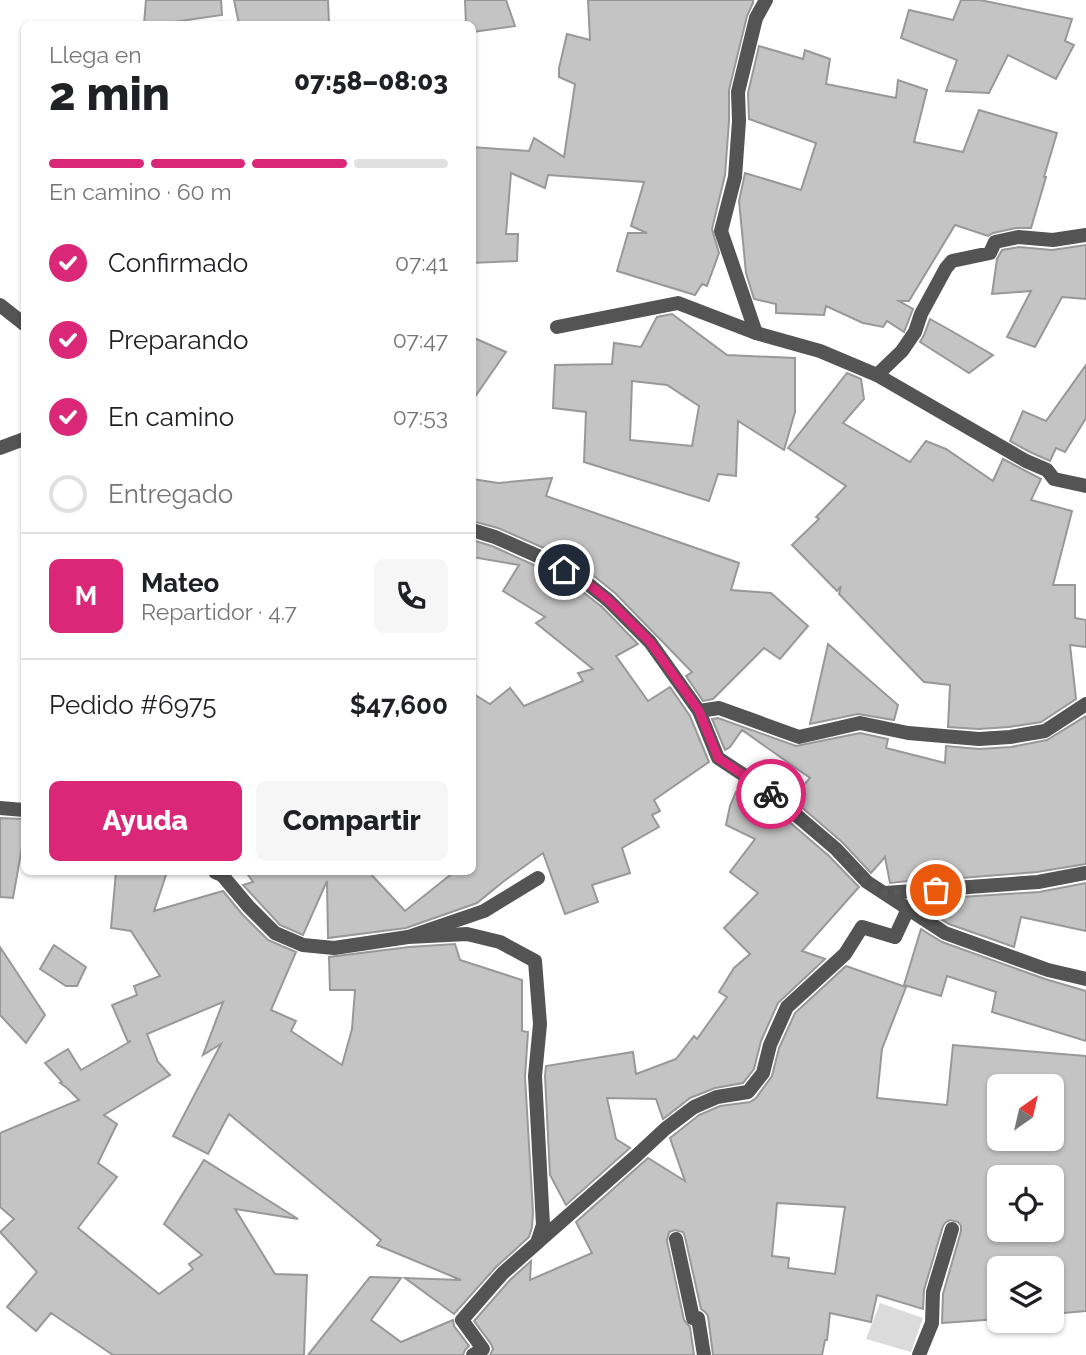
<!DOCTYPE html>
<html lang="es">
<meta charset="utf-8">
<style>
:root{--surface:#fff;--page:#f6f6f6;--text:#202124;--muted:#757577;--line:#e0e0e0;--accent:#db2777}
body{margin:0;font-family:Raleway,sans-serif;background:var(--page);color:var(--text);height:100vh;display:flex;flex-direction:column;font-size:26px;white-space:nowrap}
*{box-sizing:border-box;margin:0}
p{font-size:23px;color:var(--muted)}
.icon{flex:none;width:38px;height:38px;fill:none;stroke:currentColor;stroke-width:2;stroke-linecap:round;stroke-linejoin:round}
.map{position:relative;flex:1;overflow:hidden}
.panel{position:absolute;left:21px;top:21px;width:455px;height:854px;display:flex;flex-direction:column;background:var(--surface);border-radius:10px;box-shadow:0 2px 5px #0004}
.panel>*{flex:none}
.needle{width:46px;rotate:34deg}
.fabs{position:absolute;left:987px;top:1074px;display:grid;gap:14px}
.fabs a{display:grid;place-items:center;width:77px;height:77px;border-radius:10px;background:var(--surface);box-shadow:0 2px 5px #0004;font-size:35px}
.pin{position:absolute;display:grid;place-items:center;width:60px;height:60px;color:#fff;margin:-30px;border:4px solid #fff;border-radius:50%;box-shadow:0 2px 7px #0007}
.courier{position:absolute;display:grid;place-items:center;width:70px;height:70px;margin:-35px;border:5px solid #db2777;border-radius:50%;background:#fff;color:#222;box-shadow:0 2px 9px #0007}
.overview em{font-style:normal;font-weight:800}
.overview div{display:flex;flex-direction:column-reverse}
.overview{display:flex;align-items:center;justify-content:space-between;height:119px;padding:0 28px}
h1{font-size:46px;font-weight:800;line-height:52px}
.bar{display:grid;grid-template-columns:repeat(4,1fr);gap:10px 7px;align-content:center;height:84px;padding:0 28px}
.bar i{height:9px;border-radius:5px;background:var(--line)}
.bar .selected{background:var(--accent)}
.bar p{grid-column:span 4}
.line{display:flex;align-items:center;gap:18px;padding:0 28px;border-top:2px solid var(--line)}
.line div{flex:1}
.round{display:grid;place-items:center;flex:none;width:74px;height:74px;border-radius:10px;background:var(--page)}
ol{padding:0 28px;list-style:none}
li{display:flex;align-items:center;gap:21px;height:77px}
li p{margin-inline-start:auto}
li .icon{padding:7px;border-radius:50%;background:var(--accent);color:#fff;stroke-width:4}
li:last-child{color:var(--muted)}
li i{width:38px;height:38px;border:4px solid var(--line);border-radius:50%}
.primary-button{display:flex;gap:14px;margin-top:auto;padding:14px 28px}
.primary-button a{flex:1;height:80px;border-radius:10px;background:var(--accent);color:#fff;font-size:28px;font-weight:800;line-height:80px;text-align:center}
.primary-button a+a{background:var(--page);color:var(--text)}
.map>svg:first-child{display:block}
.green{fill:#dbdbdb}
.building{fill:#c4c4c4;stroke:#989898;stroke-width:2;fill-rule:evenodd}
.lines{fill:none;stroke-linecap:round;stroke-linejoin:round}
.minor{stroke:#545454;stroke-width:14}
.done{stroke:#595959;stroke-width:7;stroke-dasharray:0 12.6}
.route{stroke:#db2777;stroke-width:9}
</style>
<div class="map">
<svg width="1086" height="1355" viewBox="0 0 1086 1355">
<rect width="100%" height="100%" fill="#fff"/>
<path class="green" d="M 880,1303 L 923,1318 L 911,1352 L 866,1339 Z"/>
<g class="building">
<path d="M 146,0 L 221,0 L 222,15 L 160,24 L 144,24 Z"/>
<path d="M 234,0 L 328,0 L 329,24 L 239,24 Z"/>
<path d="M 465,0 L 506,0 L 515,26 L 472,32 L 472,24 L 466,24 Z"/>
<path d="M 588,0 L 753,0 L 753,3 L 747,16 L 729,90 L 729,121 L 725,175 L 712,229 L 719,253 L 707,286 L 702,284 L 695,295 L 617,271 L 628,233 L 647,233 L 631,226 L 644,182 L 548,175 L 545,188 L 511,173 L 506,234 L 518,234 L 517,261 L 472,263 L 472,147 L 529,151 L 534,138 L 564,157 L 575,84 L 559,77 L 559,68 L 567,34 L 590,40 Z"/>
<path d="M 961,0 L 980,0 L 1072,19 L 1065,41 L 1074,45 L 1056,79 L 1008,55 L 989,93 L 946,91 L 957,60 L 901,38 L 909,10 L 953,20 Z"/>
<path d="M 759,46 L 803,59 L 805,50 L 830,59 L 826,84 L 896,98 L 898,80 L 927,90 L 914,142 L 963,152 L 979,110 L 1057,133 L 1044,177 L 1046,177 L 1031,228 L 1016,228 L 993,233 L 988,236 L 955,225 L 909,301 L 899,301 L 913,309 L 904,332 L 887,321 L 883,327 L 863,323 L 826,306 L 824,315 L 776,313 L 776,304 L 754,299 L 746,273 L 739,201 L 745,173 L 801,190 L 816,143 L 749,119 L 748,93 Z"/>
<path d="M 1086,245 L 1086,299 L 1062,297 L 1035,347 L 1007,337 L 1031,291 L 992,294 L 997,259 L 1002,250 L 1019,247 L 1052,250 Z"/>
<path d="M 672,314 L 727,355 L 795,358 L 795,412 L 784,450 L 738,421 L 736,476 L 718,474 L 709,501 L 584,462 L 586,412 L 553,408 L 555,365 L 612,364 L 614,343 L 641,347 L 657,317 ZM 632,381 L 667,385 L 699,406 L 692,446 L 630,440 Z"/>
<path d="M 930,319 L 948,329 L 993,355 L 969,373 L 920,342 L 924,335 Z"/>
<path d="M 472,337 L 506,352 L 472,401 Z"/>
<path d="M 1086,365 L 1086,418 L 1065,452 L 1056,448 L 1050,461 L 1030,452 L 1010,441 L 1023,411 L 1046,421 Z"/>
<path d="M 847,373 L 861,379 L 864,399 L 843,423 L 910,462 L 926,441 L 946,449 L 993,481 L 1003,459 L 1041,479 L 1031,500 L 1072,511 L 1053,585 L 1075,585 L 1075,618 L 1086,620 L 1086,647 L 1070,645 L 1076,699 L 1041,722 L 1009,727 L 979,729 L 948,727 L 950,685 L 924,682 L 839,594 L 841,586 L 837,591 L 792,545 L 819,519 L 816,517 L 846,486 L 788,448 Z"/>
<path d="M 552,478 L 546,496 L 739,563 L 731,590 L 771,593 L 808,626 L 780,659 L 764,648 L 713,699 L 703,701 L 686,676 L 692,672 L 615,593 L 594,576 L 544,548 L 498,528 L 472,521 L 472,479 L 498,483 Z"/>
<path d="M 472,540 L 492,546 L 536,566 L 583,592 L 602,607 L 638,644 L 616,656 L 648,701 L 670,687 L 690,716 L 709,762 L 654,800 L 660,811 L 652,815 L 659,827 L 622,848 L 630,873 L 592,885 L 598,902 L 565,914 L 543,853 L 504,881 L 477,903 L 406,928 L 328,938 L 327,881 L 303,935 L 280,925 L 243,885 L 253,882 L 246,872 L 369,872 L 405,911 L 454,872 L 472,872 L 472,693 L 490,704 L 510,688 L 524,706 L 583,681 L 578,673 L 593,669 L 536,623 L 545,617 L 503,591 L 519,565 L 472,557 Z"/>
<path d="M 828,644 L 898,705 L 894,720 L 858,714 L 810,724 Z"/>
<path d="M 1086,716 L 1086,864 L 1037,872 L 936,880 L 936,878 L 890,883 L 885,857 L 871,873 L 842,842 L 792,799 L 810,778 L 742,730 L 730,747 L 725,750 L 712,719 L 718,718 L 796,746 L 860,733 L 888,739 L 886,748 L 945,763 L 946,746 L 979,749 L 1011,747 L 1047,740 Z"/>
<path d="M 736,792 L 764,807 L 776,816 L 779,813 L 829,856 L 859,887 L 802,951 L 825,959 L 778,1003 L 761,1041 L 754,1069 L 743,1083 L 715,1088 L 690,1098 L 663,1119 L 656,1099 L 607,1098 L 616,1139 L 630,1148 L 566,1205 L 550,1175 L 545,1076 L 546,1066 L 633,1052 L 636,1074 L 676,1059 L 694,1036 L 697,1039 L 727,997 L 719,992 L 734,968 L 750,954 L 724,928 L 758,893 L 730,872 L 755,839 L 726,825 L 730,806 Z"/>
<path d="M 0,818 L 24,819 L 24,836 L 13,898 L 0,897 Z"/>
<path d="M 116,872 L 167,872 L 154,911 L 223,891 L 242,914 L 268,940 L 296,952 L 271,1010 L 296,1021 L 291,1031 L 342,1065 L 352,1029 L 355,990 L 330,990 L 329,957 L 409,947 L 455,944 L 460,960 L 522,980 L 522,1031 L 528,1032 L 525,1077 L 533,1212 L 532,1227 L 529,1237 L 496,1267 L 454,1314 L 405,1278 L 461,1280 L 377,1245 L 381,1240 L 229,1114 L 208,1154 L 173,1136 L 221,1044 L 203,1055 L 223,1002 L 147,1034 L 158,1062 L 170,1075 L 104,1115 L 117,1124 L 98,1163 L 117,1177 L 78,1228 L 159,1294 L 193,1269 L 189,1264 L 202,1255 L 164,1224 L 204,1160 L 298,1219 L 235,1209 L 275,1274 L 307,1275 L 304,1355 L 113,1355 L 51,1313 L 36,1331 L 7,1307 L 37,1272 L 0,1232 L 14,1219 L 0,1207 L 0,1133 L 79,1100 L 67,1088 L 60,1083 L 62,1082 L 45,1063 L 68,1049 L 81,1070 L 131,1041 L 128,1042 L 112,1005 L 137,995 L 134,986 L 160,976 L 131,931 L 111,928 Z"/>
<path d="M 1086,883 L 1086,931 L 1021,917 L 1014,947 L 949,924 L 927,910 L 930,899 L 1039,892 Z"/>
<path d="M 921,929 L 942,942 L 1045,979 L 1086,991 L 1086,1041 L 992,1012 L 996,992 L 947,976 L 941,996 L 904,985 Z"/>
<path d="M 54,945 L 86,967 L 77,986 L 66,986 L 40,969 Z"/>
<path d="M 0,947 L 45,1015 L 26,1043 L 0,1015 Z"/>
<path d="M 846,966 L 906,987 L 882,1049 L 877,1098 L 947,1105 L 953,1045 L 1086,1056 L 1086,1311 L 1052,1314 L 1052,1269 L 999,1269 L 999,1319 L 942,1323 L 943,1294 L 961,1231 L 961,1226 L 958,1222 L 950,1220 L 946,1222 L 943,1226 L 924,1290 L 923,1309 L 877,1295 L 871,1322 L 830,1313 L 827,1340 L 825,1340 L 822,1355 L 713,1355 L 708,1316 L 705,1312 L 701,1309 L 685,1237 L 683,1232 L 675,1230 L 669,1232 L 667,1241 L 684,1320 L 690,1327 L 694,1355 L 490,1355 L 493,1349 L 491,1344 L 474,1321 L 510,1280 L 531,1261 L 530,1280 L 592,1253 L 576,1222 L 648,1158 L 685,1181 L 670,1138 L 699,1115 L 720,1106 L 750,1102 L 756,1098 L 772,1076 L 779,1048 L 795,1013 ZM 999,1087 L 1052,1087 L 1052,1139 L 999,1139 ZM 999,1178 L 1052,1178 L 1052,1230 L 999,1230 ZM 777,1203 L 845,1207 L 835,1274 L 788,1268 L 789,1258 L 772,1256 Z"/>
<path d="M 370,1277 L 401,1278 L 371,1320 L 401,1342 L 453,1320 L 454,1326 L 469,1346 L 465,1350 L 463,1355 L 308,1355 Z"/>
</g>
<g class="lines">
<g class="minor">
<path d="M 0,305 L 24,324"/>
<path d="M 557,327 L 678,303 L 756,333 L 820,351 L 877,375 L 1026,461 L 1047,470 L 1054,479 L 1086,486"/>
<path d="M 756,333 L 721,231 L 735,177 L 739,121 L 738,92 L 756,18 L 766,0"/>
<path d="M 877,375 L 902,351 L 915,332 L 921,314 L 946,268 L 952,261 L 990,253 L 995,242 L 1018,237 L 1053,240 L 1086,235"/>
<path d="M 0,448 L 24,439"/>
<path d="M 472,530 L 495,537 L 540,557 L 588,584 L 608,600 L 650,642 L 699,711 L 718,758 L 768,791 L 836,849 L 867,882 L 945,933 L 1048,970 L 1086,979"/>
<path d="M 699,711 L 719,708 L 799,737 L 860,723 L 908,733 L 979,739 L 1010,737 L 1045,731 L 1086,704"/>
<path d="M 0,808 L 24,810"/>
<path d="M 215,872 L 222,875 L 249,907 L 275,933 L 303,945 L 334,948 L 408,937 L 484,911 L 538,878"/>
<path d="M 885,893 L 1038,882 L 1086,873"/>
<path d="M 408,937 L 467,934 L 500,942 L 535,961 L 540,1024 L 535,1076 L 543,1225 L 537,1243 L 503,1273 L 462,1320 L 483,1349 L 473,1355"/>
<path d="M 676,1239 L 693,1318 L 698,1318 L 704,1355"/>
<path d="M 538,1242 L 636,1156 L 665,1129 L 694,1107 L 717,1097 L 748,1092 L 763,1073 L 770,1045 L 787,1007 L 845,954 L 862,927 L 895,937 L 908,909"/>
<path d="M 919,1355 L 932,1323 L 933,1292 L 952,1229"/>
</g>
</g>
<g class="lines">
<path class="done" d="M 771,794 L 836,849 L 867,882 L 885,893 L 936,890"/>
<path class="route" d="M 564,570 L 588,584 L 608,600 L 650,642 L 699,711 L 718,758 L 771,794"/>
</g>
</svg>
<div class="fabs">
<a><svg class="needle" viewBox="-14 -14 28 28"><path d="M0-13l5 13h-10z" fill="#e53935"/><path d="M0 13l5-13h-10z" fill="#757577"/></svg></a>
<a><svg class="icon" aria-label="locate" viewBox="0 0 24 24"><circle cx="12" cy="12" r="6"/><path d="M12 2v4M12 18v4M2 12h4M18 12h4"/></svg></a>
<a><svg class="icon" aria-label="layers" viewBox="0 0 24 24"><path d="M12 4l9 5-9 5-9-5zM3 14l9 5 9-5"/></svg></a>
</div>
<div class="pin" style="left:936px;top:890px;background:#ea580c"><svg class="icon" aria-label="bag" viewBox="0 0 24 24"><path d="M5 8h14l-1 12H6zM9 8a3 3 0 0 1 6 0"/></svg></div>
<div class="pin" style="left:564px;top:570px;background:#1f2937"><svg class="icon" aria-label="home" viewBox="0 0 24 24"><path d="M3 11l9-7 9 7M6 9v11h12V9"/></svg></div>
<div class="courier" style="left:771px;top:794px"><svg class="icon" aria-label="bike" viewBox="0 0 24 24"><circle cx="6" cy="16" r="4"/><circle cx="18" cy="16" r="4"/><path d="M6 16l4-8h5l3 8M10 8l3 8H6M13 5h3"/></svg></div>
<section class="panel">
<div class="overview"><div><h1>2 min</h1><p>Llega en</p></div><em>07:58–08:03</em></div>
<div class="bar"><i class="selected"></i><i class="selected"></i><i class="selected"></i><i></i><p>En camino · 60 m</p></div>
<ol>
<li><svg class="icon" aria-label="check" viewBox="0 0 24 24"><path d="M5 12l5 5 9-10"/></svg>Confirmado<p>07:41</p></li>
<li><svg class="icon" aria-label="check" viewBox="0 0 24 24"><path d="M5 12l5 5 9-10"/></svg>Preparando<p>07:47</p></li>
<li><svg class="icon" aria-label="check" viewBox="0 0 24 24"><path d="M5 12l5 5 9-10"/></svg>En camino<p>07:53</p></li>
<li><i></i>Entregado</li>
</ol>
<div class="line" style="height:126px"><b class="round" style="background:var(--accent);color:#fff">M</b><div><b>Mateo</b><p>Repartidor · 4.7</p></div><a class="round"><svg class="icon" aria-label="phone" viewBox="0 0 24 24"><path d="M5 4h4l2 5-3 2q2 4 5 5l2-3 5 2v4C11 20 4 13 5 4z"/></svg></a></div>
<div class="line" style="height:91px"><div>Pedido #6975</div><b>$47,600</b></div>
<div class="primary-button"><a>Ayuda</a><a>Compartir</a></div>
</section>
</div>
